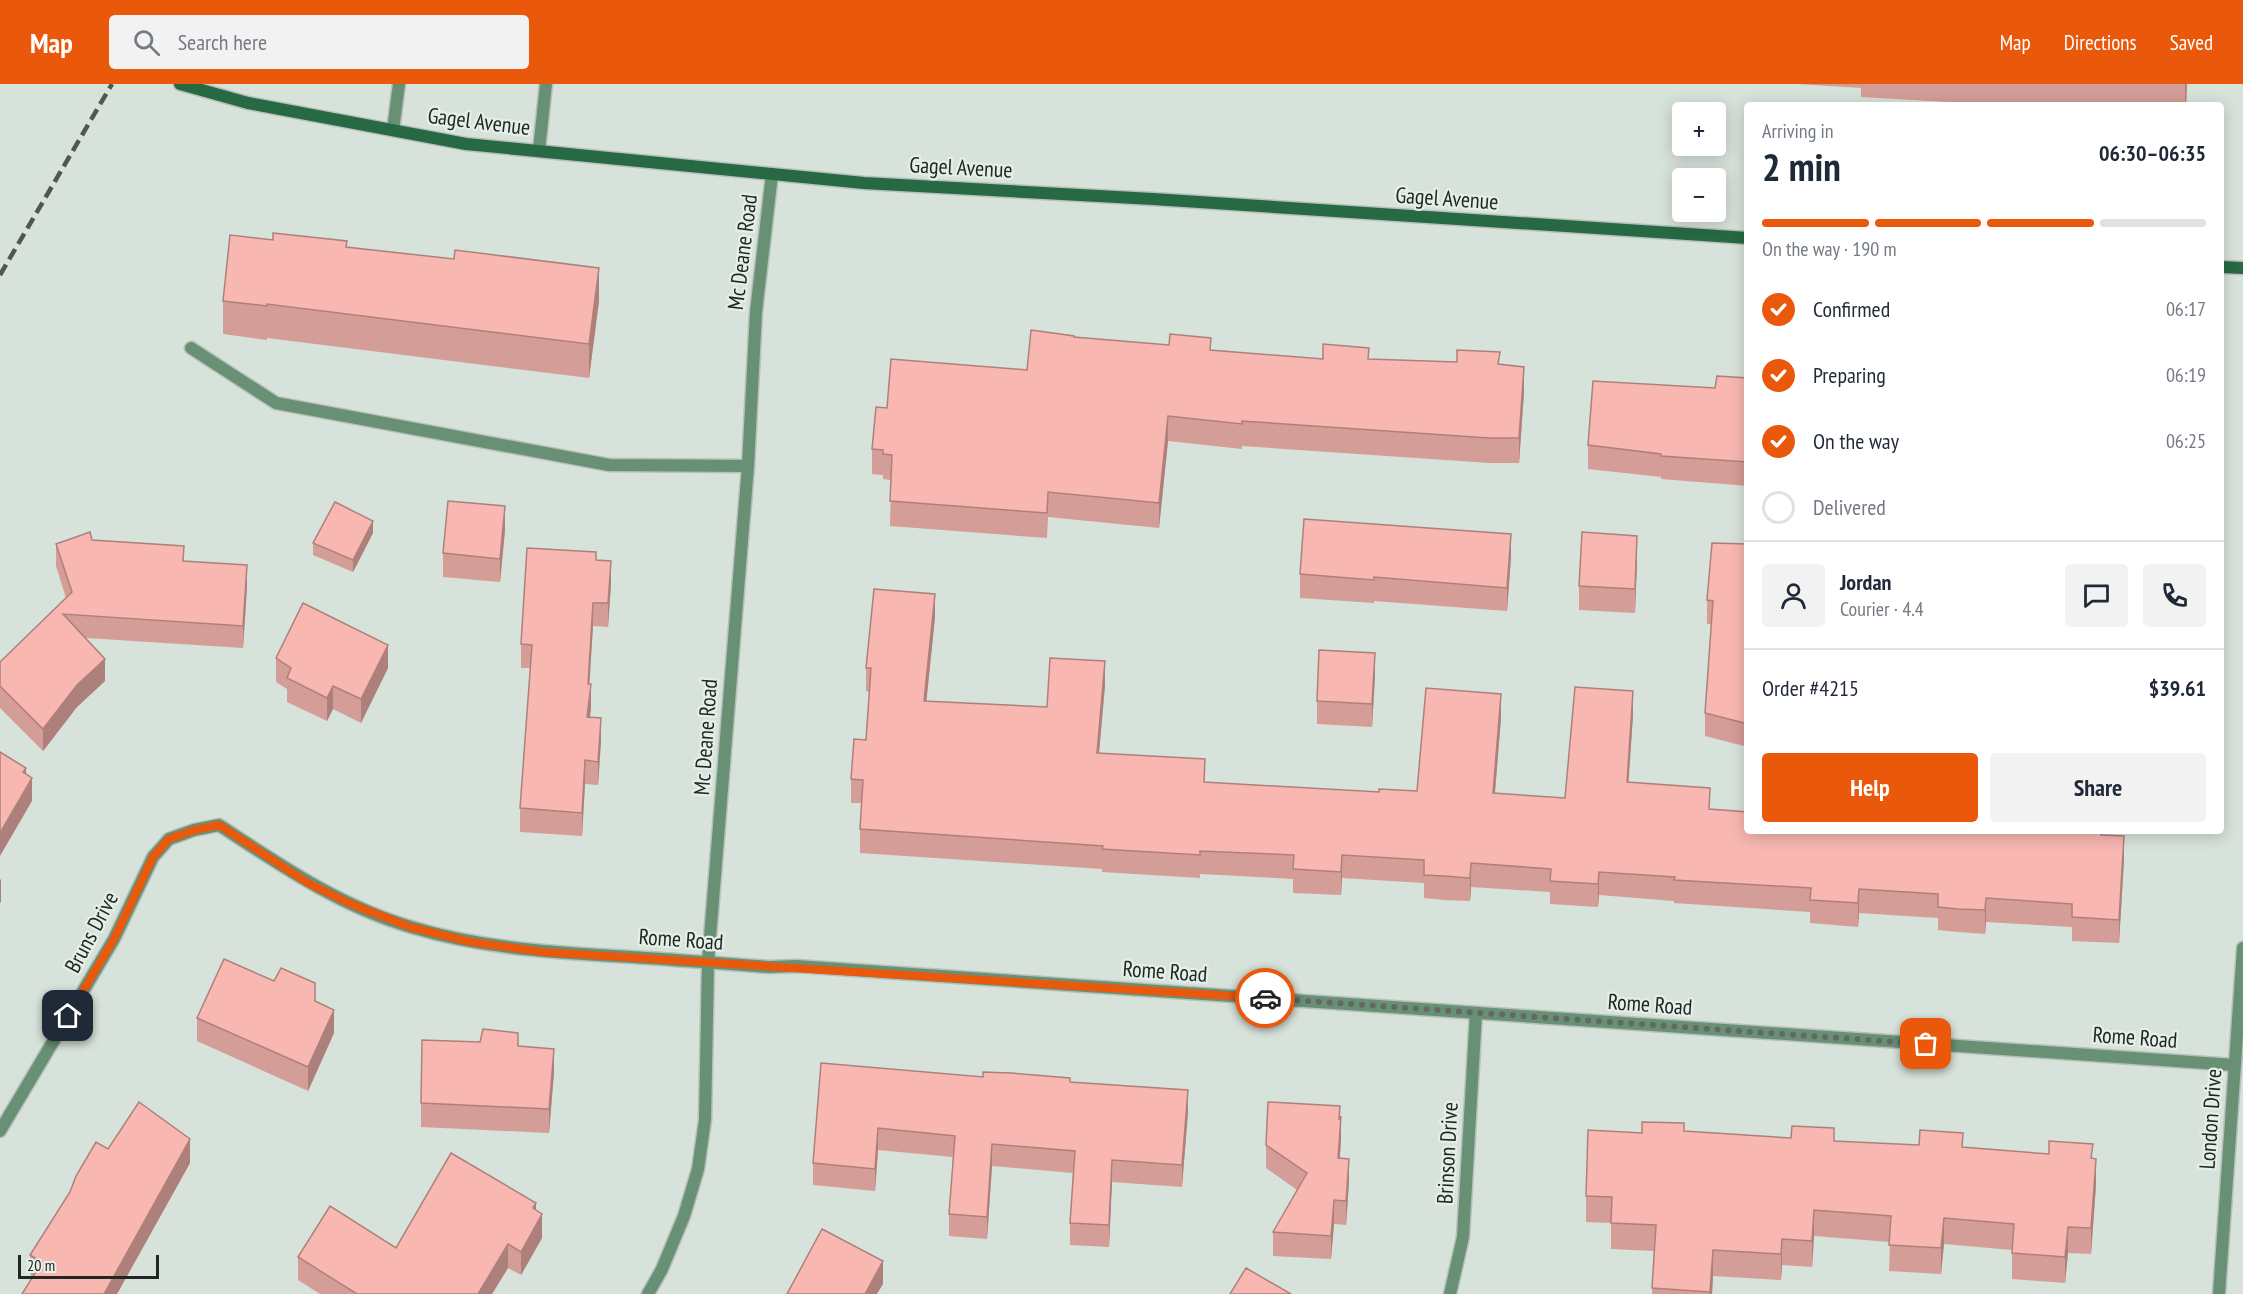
<!DOCTYPE html>
<meta charset="utf-8">
<style>
:root{--surface:#fff;--page:#f2f2f3;--text:#1f2937;--muted:#747a83;--line:#e0e1e3;--accent:#ea580c}
body{margin:0;font-family:"PT Sans Narrow",sans-serif;background:var(--page);color:var(--text);height:100vh;display:flex;flex-direction:column;font-size:22px;white-space:nowrap}
*{box-sizing:border-box;margin:0}
p{font-size:20px;color:var(--muted)}
.icon{flex:none;width:33px;height:33px;fill:none;stroke:currentColor;stroke-width:2;stroke-linecap:round;stroke-linejoin:round}
.map{position:relative;flex:1;overflow:hidden}
.sheet{position:absolute;left:1744px;top:18px;width:480px;height:732px;display:flex;flex-direction:column;background:var(--surface);border-radius:6px;box-shadow:0 3px 15px #0003}
.sheet>*{flex:none}
.controls{position:absolute;left:1672px;top:18px;display:grid;gap:12px}
.controls a{display:grid;place-items:center;width:54px;height:54px;border-radius:6px;background:var(--surface);box-shadow:0 3px 15px #0003;font-size:30px}
.scale{position:absolute;left:18px;bottom:15px;width:141px;box-sizing:border-box;padding-left:6px;border:3px solid #232724;border-top:0;font-size:16px;line-height:21px;white-space:nowrap;color:#232724;-webkit-text-stroke:4px #e4f0e7;paint-order:stroke}
.pin{position:absolute;display:grid;place-items:center;width:51px;height:51px;color:#fff;margin:-26px;border-radius:12px;box-shadow:0 3px 9px #0006}
.courier{position:absolute;display:grid;place-items:center;width:60px;height:60px;margin:-30px;border:4px solid #ea580c;border-radius:50%;background:#fff;color:#222;box-shadow:0 2px 8px #0007}
.head em{font-style:normal;font-weight:800}
.head div{display:flex;flex-direction:column-reverse}
.head{display:flex;align-items:center;justify-content:space-between;height:102px;padding:0 18px}
h1{font-size:39px;font-weight:800;line-height:45px}
.bar{display:grid;grid-template-columns:repeat(4,1fr);gap:9px 6px;align-content:center;height:72px;padding:0 18px}
.bar i{height:8px;border-radius:4px;background:var(--line)}
.bar .on{background:var(--accent)}
.bar p{grid-column:span 4}
.line{display:flex;align-items:center;gap:15px;padding:0 18px;border-top:2px solid var(--line)}
.line div{flex:1}
.round{display:grid;place-items:center;flex:none;width:63px;height:63px;border-radius:6px;background:var(--page)}
ol{padding:0 18px;list-style:none}
li{display:flex;align-items:center;gap:18px;height:66px}
li p{margin-inline-start:auto}
li .icon{padding:6px;border-radius:50%;background:var(--accent);color:#fff;stroke-width:4}
li:last-child{color:var(--muted)}
li i{width:33px;height:33px;border:3px solid var(--line);border-radius:50%}
.primary-button{display:flex;gap:12px;margin-top:auto;padding:12px 18px}
.primary-button a{flex:1;height:69px;border-radius:6px;background:var(--accent);color:#fff;font-size:24px;font-weight:800;line-height:69px;text-align:center}
.primary-button a+a{background:var(--page);color:var(--text)}
header{display:flex;align-items:center;gap:36px;box-sizing:border-box;height:84px;padding:0 30px;background:var(--accent);color:#fff}
header strong{font-size:28px}
nav{display:flex;gap:33px;margin-inline-start:auto;font-size:21px}
.search{width:420px;height:54px;background:var(--page);display:flex;align-items:center;gap:15px;box-sizing:border-box;padding:0 21px;border-radius:6px;color:var(--muted);font-size:22px}
.map>svg:first-child{display:block}
.lines{fill:none;stroke-linecap:round;stroke-linejoin:round}
.lane-casing{stroke:#b7c0b9;stroke-width:15}
.street-casing{stroke:#b7c0b9;stroke-width:15}
.secondary-casing{stroke:#b7c0b9;stroke-width:15}
.lane{stroke:#679075;stroke-width:12}
.street{stroke:#679075;stroke-width:12}
.secondary{stroke:#266943;stroke-width:12}
.rail{stroke:#505652;stroke-width:4.5;stroke-dasharray:12 6;stroke-linecap:butt}
.wall{fill:#d59d98}
.shaded-wall{fill:#ae807c}
.building{fill:#f8b7b1;stroke:#ae807c;stroke-width:1.5}
.done{stroke:#626864;stroke-width:6;stroke-dasharray:0 10.8}
.route{stroke:#ea580c;stroke-width:8}
.labels{text-anchor:middle;dominant-baseline:central;stroke-width:4.5;stroke-linejoin:round;paint-order:stroke}
.street-label{font-size:22px;fill:#232724;stroke:#e4f0e7}
</style>
<header>
<strong>Map</strong>
<div class="search"><svg class="icon" aria-label="search" viewBox="0 0 24 24"><circle cx="10" cy="10" r="6"/><path d="M15 15l6 6"/></svg>Search here</div>
<nav><a>Map</a><a>Directions</a><a>Saved</a></nav>
</header>
<div class="map">
<svg width="2243" height="1210" viewBox="0 0 2243 1210">
<rect width="100%" height="100%" fill="#d7e2da"/>
<g class="lines">
<g class="lane-casing">
<g id="lane">
<path d="M 393,46 L 399,0"/>
<path d="M 539,66 L 546,0"/>
<path d="M 191,264 L 276,319 L 609,381 L 748,382"/>
</g>
</g>
<g class="street-casing">
<g id="street">
<path d="M 0,1047 L 114,855 L 153,773 L 169,755 L 194,746 L 219,741 C 280,781 339,822 411,843 C 477,863 545,868 614,872 C 665,875 717,879 769,883 L 796,882 L 2234,981"/>
<path d="M 648,1210 L 662,1185 L 684,1132 L 698,1085 L 705,1036 L 708,878 L 748,382 L 756,228 L 772,90"/>
<path d="M 1450,1210 L 1463,1153 L 1476,929"/>
<path d="M 2219,1210 L 2243,864"/>
</g>
</g>
<g class="secondary-casing">
<g id="secondary">
<path d="M 180,0 L 248,19 L 466,60 L 864,99 L 1153,115 L 1748,154"/>
<path d="M 2222,183 L 2243,184"/>
</g>
</g>
<use href="#lane" class="lane"/>
<use href="#street" class="street"/>
<use href="#secondary" class="secondary"/>
<path class="rail" d="M 0,191 L 112,0"/>
</g>
<g class="wall">
<path d="M 1797,0 L 2187,0 L 2186,21 L 2001,21 L 1861,13 L 1861,4 Z"/>
<path d="M 347,163 L 599,217 L 589,294 L 267,254 L 267,256 L 223,250 L 223,217 Z"/>
<path d="M 1074,253 L 1211,266 L 1323,275 L 1369,275 L 1500,280 L 1524,308 L 1519,379 L 1489,379 L 1242,362 L 1242,365 L 1168,357 L 1159,444 L 1048,433 L 1047,454 L 890,442 L 891,396 L 883,395 L 883,391 L 872,390 L 872,365 L 887,324 L 1027,286 Z"/>
<path d="M 1748,294 L 1748,402 L 1661,395 L 1661,393 L 1588,385 L 1588,361 L 1715,304 Z"/>
<path d="M 505,446 L 500,498 L 443,493 L 443,469 Z"/>
<path d="M 373,449 L 353,488 L 313,471 L 313,459 Z"/>
<path d="M 92,456 L 184,477 L 247,503 L 243,564 L 86,554 L 105,597 L 77,623 L 43,667 L 0,624 L 0,578 L 66,514 L 56,482 L 56,460 Z"/>
<path d="M 1748,460 L 1748,663 L 1705,652 L 1705,629 L 1711,540 L 1707,540 L 1707,516 Z"/>
<path d="M 1511,473 L 1507,527 L 1374,517 L 1374,519 L 1300,514 L 1300,490 Z"/>
<path d="M 596,476 L 611,500 L 608,543 L 593,542 L 589,600 L 591,624 L 590,633 L 601,657 L 598,701 L 585,700 L 582,752 L 520,748 L 520,724 L 530,584 L 521,584 L 521,560 Z"/>
<path d="M 1637,476 L 1635,529 L 1579,526 L 1579,502 Z"/>
<path d="M 935,533 L 926,618 L 1047,623 L 1105,601 L 1099,669 L 1205,698 L 1379,708 L 1417,707 L 1501,634 L 1495,709 L 1565,714 L 1633,631 L 1628,698 L 1710,726 L 1748,747 L 2103,747 L 2103,751 L 2124,776 L 2119,859 L 2072,857 L 2072,843 L 1986,838 L 1985,850 L 1958,848 L 1938,846 L 1938,834 L 1859,829 L 1858,843 L 1810,839 L 1810,828 L 1674,819 L 1674,817 L 1599,811 L 1598,823 L 1550,820 L 1550,808 L 1471,803 L 1470,817 L 1444,816 L 1424,814 L 1424,799 L 1342,794 L 1341,811 L 1293,809 L 1293,795 L 1200,790 L 1200,794 L 1102,788 L 1102,785 L 860,769 L 860,745 L 862,719 L 851,719 L 851,695 L 866,656 L 870,608 L 866,607 L 866,584 Z"/>
<path d="M 276,574 L 388,584 L 361,639 L 333,625 L 327,637 L 287,618 L 287,605 L 276,598 Z"/>
<path d="M 1375,592 L 1372,643 L 1317,640 L 1317,617 Z"/>
<path d="M 315,917 L 334,949 L 308,1007 L 197,957 L 197,934 Z"/>
<path d="M 518,962 L 554,988 L 549,1049 L 421,1043 L 421,1019 Z"/>
<path d="M 821,979 L 983,993 L 1070,998 L 1188,1028 L 1182,1103 L 1112,1098 L 1109,1163 L 1070,1161 L 1070,1139 L 1073,1089 L 992,1082 L 987,1155 L 949,1152 L 949,1130 L 953,1073 L 878,1066 L 875,1107 L 813,1101 L 813,1079 Z"/>
<path d="M 1340,1035 L 1341,1055 L 1340,1074 L 1349,1098 L 1346,1141 L 1334,1140 L 1331,1175 L 1273,1172 L 1273,1148 L 1297,1106 L 1266,1084 L 1266,1061 Z"/>
<path d="M 1684,1047 L 1834,1057 L 1963,1063 L 2093,1074 L 2096,1101 L 2091,1170 L 2068,1169 L 2065,1199 L 2012,1195 L 2012,1166 L 1944,1160 L 1941,1190 L 1889,1187 L 1890,1158 L 1814,1152 L 1812,1183 L 1782,1181 L 1781,1196 L 1713,1192 L 1712,1210 L 1652,1210 L 1654,1167 L 1611,1165 L 1611,1139 L 1586,1138 L 1586,1112 Z"/>
<path d="M 108,1065 L 190,1079 L 117,1210 L 22,1210 L 31,1195 L 30,1171 L 70,1108 Z"/>
<path d="M 536,1126 L 542,1154 L 521,1191 L 508,1184 L 492,1210 L 320,1210 L 298,1196 L 298,1173 L 396,1164 Z"/>
</g>
<g class="shaded-wall">
<path d="M 2185,0 L 2187,0 L 2186,21 L 2185,21 Z"/>
<path d="M 599,184 L 599,217 L 589,294 L 589,260 Z"/>
<path d="M 1524,283 L 1524,308 L 1519,379 L 1519,354 Z"/>
<path d="M 1168,332 L 1168,357 L 1159,444 L 1159,419 Z"/>
<path d="M 505,422 L 505,446 L 500,498 L 500,475 Z"/>
<path d="M 373,437 L 373,449 L 353,488 L 353,476 Z"/>
<path d="M 1511,450 L 1511,473 L 1507,527 L 1507,504 Z"/>
<path d="M 1637,452 L 1637,476 L 1635,529 L 1635,505 Z"/>
<path d="M 611,477 L 611,500 L 608,543 L 608,519 Z"/>
<path d="M 247,481 L 247,503 L 243,564 L 243,542 Z"/>
<path d="M 935,510 L 935,533 L 924,641 L 924,617 Z"/>
<path d="M 593,519 L 593,542 L 588,623 L 588,600 Z"/>
<path d="M 388,561 L 388,584 L 361,639 L 361,615 Z"/>
<path d="M 1375,569 L 1375,592 L 1372,643 L 1372,620 Z"/>
<path d="M 105,575 L 105,597 L 77,623 L 43,667 L 43,645 L 77,601 Z"/>
<path d="M 1105,577 L 1105,601 L 1097,692 L 1097,669 Z"/>
<path d="M 591,600 L 591,624 L 587,656 L 587,633 Z"/>
<path d="M 333,602 L 333,625 L 327,637 L 327,614 Z"/>
<path d="M 1633,607 L 1633,631 L 1627,722 L 1627,698 Z"/>
<path d="M 1501,610 L 1501,634 L 1493,732 L 1493,709 Z"/>
<path d="M 601,634 L 601,657 L 598,701 L 598,678 Z"/>
<path d="M 585,676 L 585,700 L 582,752 L 582,729 Z"/>
<path d="M 26,684 L 26,704 L 32,694 L 32,717 L 0,772 L 0,749 L 23,688 Z"/>
<path d="M 2124,752 L 2124,776 L 2119,859 L 2119,836 Z"/>
<path d="M 1342,771 L 1342,794 L 1341,811 L 1341,788 Z"/>
<path d="M 1471,779 L 1471,803 L 1470,817 L 1470,794 Z"/>
<path d="M 1599,788 L 1599,811 L 1598,823 L 1598,800 Z"/>
<path d="M 1,795 L 1,818 L 0,819 L 0,796 Z"/>
<path d="M 1859,805 L 1859,829 L 1858,843 L 1858,819 Z"/>
<path d="M 1986,814 L 1986,838 L 1985,850 L 1985,826 Z"/>
<path d="M 334,926 L 334,949 L 308,1007 L 308,983 Z"/>
<path d="M 554,965 L 554,988 L 549,1049 L 549,1025 Z"/>
<path d="M 1188,1006 L 1188,1028 L 1182,1103 L 1182,1081 Z"/>
<path d="M 1341,1032 L 1341,1055 L 1338,1098 L 1338,1074 Z"/>
<path d="M 878,1044 L 878,1066 L 875,1107 L 875,1085 Z"/>
<path d="M 190,1055 L 190,1079 L 117,1210 L 104,1210 Z"/>
<path d="M 992,1060 L 992,1082 L 987,1155 L 987,1133 Z"/>
<path d="M 1349,1075 L 1349,1098 L 1346,1141 L 1346,1117 Z"/>
<path d="M 2096,1075 L 2096,1101 L 2091,1170 L 2091,1144 Z"/>
<path d="M 1112,1076 L 1112,1098 L 1109,1163 L 1109,1141 Z"/>
<path d="M 1334,1116 L 1334,1140 L 1331,1175 L 1331,1152 Z"/>
<path d="M 536,1119 L 536,1141 L 542,1130 L 542,1154 L 521,1191 L 521,1168 L 533,1124 Z"/>
<path d="M 1814,1126 L 1814,1152 L 1812,1183 L 1812,1157 Z"/>
<path d="M 1944,1134 L 1944,1160 L 1941,1190 L 1941,1164 Z"/>
<path d="M 2068,1143 L 2068,1169 L 2065,1199 L 2065,1173 Z"/>
<path d="M 1782,1155 L 1782,1181 L 1781,1196 L 1781,1170 Z"/>
<path d="M 508,1160 L 508,1184 L 492,1210 L 478,1210 Z"/>
<path d="M 1713,1166 L 1713,1192 L 1712,1210 L 1710,1210 Z"/>
<path d="M 883,1177 L 883,1200 L 877,1210 L 865,1210 Z"/>
</g>
<g class="building">
<path d="M 273,149 L 347,157 L 346,163 L 454,175 L 455,166 L 599,184 L 589,260 L 267,220 L 267,222 L 223,217 L 230,151 L 273,156 Z"/>
<path d="M 1031,246 L 1074,252 L 1074,253 L 1169,261 L 1170,250 L 1211,254 L 1210,266 L 1323,275 L 1323,260 L 1369,264 L 1368,275 L 1457,278 L 1457,266 L 1500,268 L 1498,280 L 1524,283 L 1519,354 L 1489,354 L 1242,337 L 1242,340 L 1168,332 L 1159,419 L 1048,408 L 1047,429 L 890,417 L 892,371 L 883,370 L 883,366 L 872,365 L 876,323 L 887,324 L 891,275 L 1027,286 Z"/>
<path d="M 1717,292 L 1748,294 L 1748,378 L 1661,372 L 1661,370 L 1588,361 L 1593,297 L 1715,304 Z"/>
<path d="M 448,417 L 505,422 L 500,475 L 443,469 Z"/>
<path d="M 335,418 L 373,437 L 353,476 L 313,459 Z"/>
<path d="M 1304,435 L 1511,450 L 1507,504 L 1374,493 L 1374,496 L 1300,490 Z"/>
<path d="M 90,448 L 92,456 L 184,462 L 183,477 L 247,481 L 243,542 L 63,530 L 105,575 L 77,601 L 43,645 L 0,602 L 0,578 L 72,508 L 56,460 Z"/>
<path d="M 1582,448 L 1637,452 L 1635,505 L 1579,502 Z"/>
<path d="M 1712,459 L 1748,460 L 1748,640 L 1705,629 L 1713,517 L 1707,516 Z"/>
<path d="M 527,464 L 596,468 L 596,476 L 611,477 L 608,519 L 593,519 L 588,600 L 591,600 L 587,633 L 601,634 L 598,678 L 585,676 L 582,729 L 520,724 L 532,561 L 521,560 Z"/>
<path d="M 874,505 L 935,510 L 924,617 L 1047,623 L 1050,574 L 1105,577 L 1097,669 L 1205,675 L 1204,698 L 1379,708 L 1379,705 L 1417,707 L 1426,604 L 1501,610 L 1493,709 L 1565,714 L 1575,603 L 1633,607 L 1627,698 L 1710,704 L 1709,725 L 1748,728 L 1748,747 L 2101,747 L 2101,751 L 2124,752 L 2119,836 L 2072,833 L 2072,820 L 1986,814 L 1985,826 L 1958,825 L 1938,823 L 1938,810 L 1859,805 L 1858,819 L 1810,816 L 1811,804 L 1674,796 L 1675,793 L 1599,788 L 1598,800 L 1550,797 L 1551,785 L 1471,779 L 1470,794 L 1444,792 L 1424,791 L 1424,776 L 1342,771 L 1341,788 L 1293,785 L 1294,771 L 1200,767 L 1200,771 L 1102,765 L 1103,762 L 860,745 L 863,696 L 851,695 L 854,655 L 866,656 L 871,584 L 866,584 Z"/>
<path d="M 303,519 L 388,561 L 361,615 L 333,602 L 327,614 L 287,594 L 291,584 L 276,574 Z"/>
<path d="M 1319,566 L 1375,569 L 1372,620 L 1317,617 Z"/>
<path d="M 0,668 L 26,684 L 23,688 L 32,694 L 0,749 Z"/>
<path d="M 224,875 L 274,897 L 281,884 L 315,899 L 315,917 L 334,926 L 308,983 L 197,934 Z"/>
<path d="M 483,945 L 518,949 L 518,962 L 554,965 L 549,1025 L 421,1019 L 422,956 L 480,958 Z"/>
<path d="M 821,979 L 983,993 L 983,988 L 1011,989 L 1070,994 L 1070,998 L 1188,1006 L 1182,1081 L 1112,1076 L 1109,1141 L 1070,1139 L 1075,1067 L 992,1060 L 987,1133 L 949,1130 L 955,1052 L 878,1044 L 875,1085 L 813,1079 Z"/>
<path d="M 139,1018 L 190,1055 L 104,1210 L 22,1210 L 42,1178 L 30,1171 L 70,1108 L 76,1092 L 96,1058 L 108,1065 Z"/>
<path d="M 1268,1018 L 1340,1022 L 1339,1036 L 1341,1032 L 1338,1074 L 1349,1075 L 1346,1117 L 1334,1116 L 1331,1152 L 1273,1148 L 1307,1089 L 1266,1061 Z"/>
<path d="M 1642,1038 L 1684,1039 L 1684,1047 L 1791,1054 L 1792,1042 L 1834,1044 L 1834,1057 L 1919,1061 L 1920,1046 L 1963,1049 L 1962,1063 L 2049,1070 L 2049,1057 L 2093,1060 L 2091,1074 L 2096,1075 L 2091,1144 L 2068,1143 L 2065,1173 L 2012,1169 L 2014,1140 L 1944,1134 L 1941,1164 L 1889,1161 L 1891,1132 L 1814,1126 L 1812,1157 L 1782,1155 L 1781,1170 L 1713,1166 L 1710,1208 L 1652,1204 L 1656,1141 L 1611,1139 L 1612,1113 L 1586,1112 L 1588,1046 L 1642,1049 Z"/>
<path d="M 451,1069 L 536,1119 L 533,1124 L 542,1130 L 521,1168 L 508,1160 L 478,1210 L 357,1210 L 298,1173 L 330,1122 L 396,1164 Z"/>
<path d="M 822,1145 L 883,1177 L 865,1210 L 787,1210 Z"/>
<path d="M 1246,1184 L 1291,1210 L 1230,1210 Z"/>
</g>
<g class="lines">
<path class="done" d="M 1265,914 L 1926,960"/>
<path class="route" d="M 68,932 L 114,855 L 153,773 L 169,755 L 195,746 L 219,741 L 308,799 L 351,820 L 410,843 L 471,858 L 543,868 L 1265,914"/>
</g>
<g class="labels">
<g class="street-label">
<text transform="translate(479 37) rotate(7)">Gagel Avenue</text>
<text transform="translate(961 83) rotate(3)">Gagel Avenue</text>
<text transform="translate(1447 114) rotate(4)">Gagel Avenue</text>
<text transform="translate(742 168) rotate(-83)">Mc Deane Road</text>
<text transform="translate(705 653) rotate(-86)">Mc Deane Road</text>
<text transform="translate(91 848) rotate(-62)">Bruns Drive</text>
<text transform="translate(681 855) rotate(4)">Rome Road</text>
<text transform="translate(1165 887) rotate(4)">Rome Road</text>
<text transform="translate(1650 920) rotate(4)">Rome Road</text>
<text transform="translate(2135 953) rotate(4)">Rome Road</text>
<text transform="translate(2210 1035) rotate(-86)">London Drive</text>
<text transform="translate(1447 1069) rotate(-87)">Brinson Drive</text>
</g>
</g>
</svg>
<div class="controls">
<a>+</a>
<a>−</a>
</div>
<div class="scale">20 m</div>
<div class="pin" style="left:1926px;top:960px;background:#ea580c"><svg class="icon" aria-label="bag" viewBox="0 0 24 24"><path d="M5 8h14l-1 12H6zM9 8a3 3 0 0 1 6 0"/></svg></div>
<div class="pin" style="left:68px;top:932px;background:#1f2937"><svg class="icon" aria-label="home" viewBox="0 0 24 24"><path d="M3 11l9-7 9 7M6 9v11h12V9"/></svg></div>
<div class="courier" style="left:1265px;top:914px"><svg class="icon" aria-label="car" viewBox="0 0 24 24"><path d="M5 17H2v-5l4-1 3-4h7l3 4 3 1v5h-3M9 17h6M6 11h13"/><circle cx="7" cy="17" r="2"/><circle cx="17" cy="17" r="2"/></svg></div>
<section class="sheet">
<div class="head"><div><h1>2 min</h1><p>Arriving in</p></div><em>06:30–06:35</em></div>
<div class="bar"><i class="on"></i><i class="on"></i><i class="on"></i><i></i><p>On the way · 190 m</p></div>
<ol>
<li><svg class="icon" aria-label="check" viewBox="0 0 24 24"><path d="M5 12l5 5 9-10"/></svg>Confirmed<p>06:17</p></li>
<li><svg class="icon" aria-label="check" viewBox="0 0 24 24"><path d="M5 12l5 5 9-10"/></svg>Preparing<p>06:19</p></li>
<li><svg class="icon" aria-label="check" viewBox="0 0 24 24"><path d="M5 12l5 5 9-10"/></svg>On the way<p>06:25</p></li>
<li><i></i>Delivered</li>
</ol>
<div class="line" style="height:108px"><a class="round"><svg class="icon" aria-label="person" viewBox="0 0 24 24"><circle cx="12" cy="8" r="4"/><path d="M4 21q1-7 8-7t8 7"/></svg></a><div><b>Jordan</b><p>Courier · 4.4</p></div><a class="round"><svg class="icon" aria-label="chat" viewBox="0 0 24 24"><path d="M4 5h16v11H9l-5 4z"/></svg></a><a class="round"><svg class="icon" aria-label="phone" viewBox="0 0 24 24"><path d="M5 4h4l2 5-3 2q2 4 5 5l2-3 5 2v4C11 20 4 13 5 4z"/></svg></a></div>
<div class="line" style="height:78px"><div>Order #4215</div><b>$39.61</b></div>
<div class="primary-button"><a>Help</a><a>Share</a></div>
</section>
</div>
